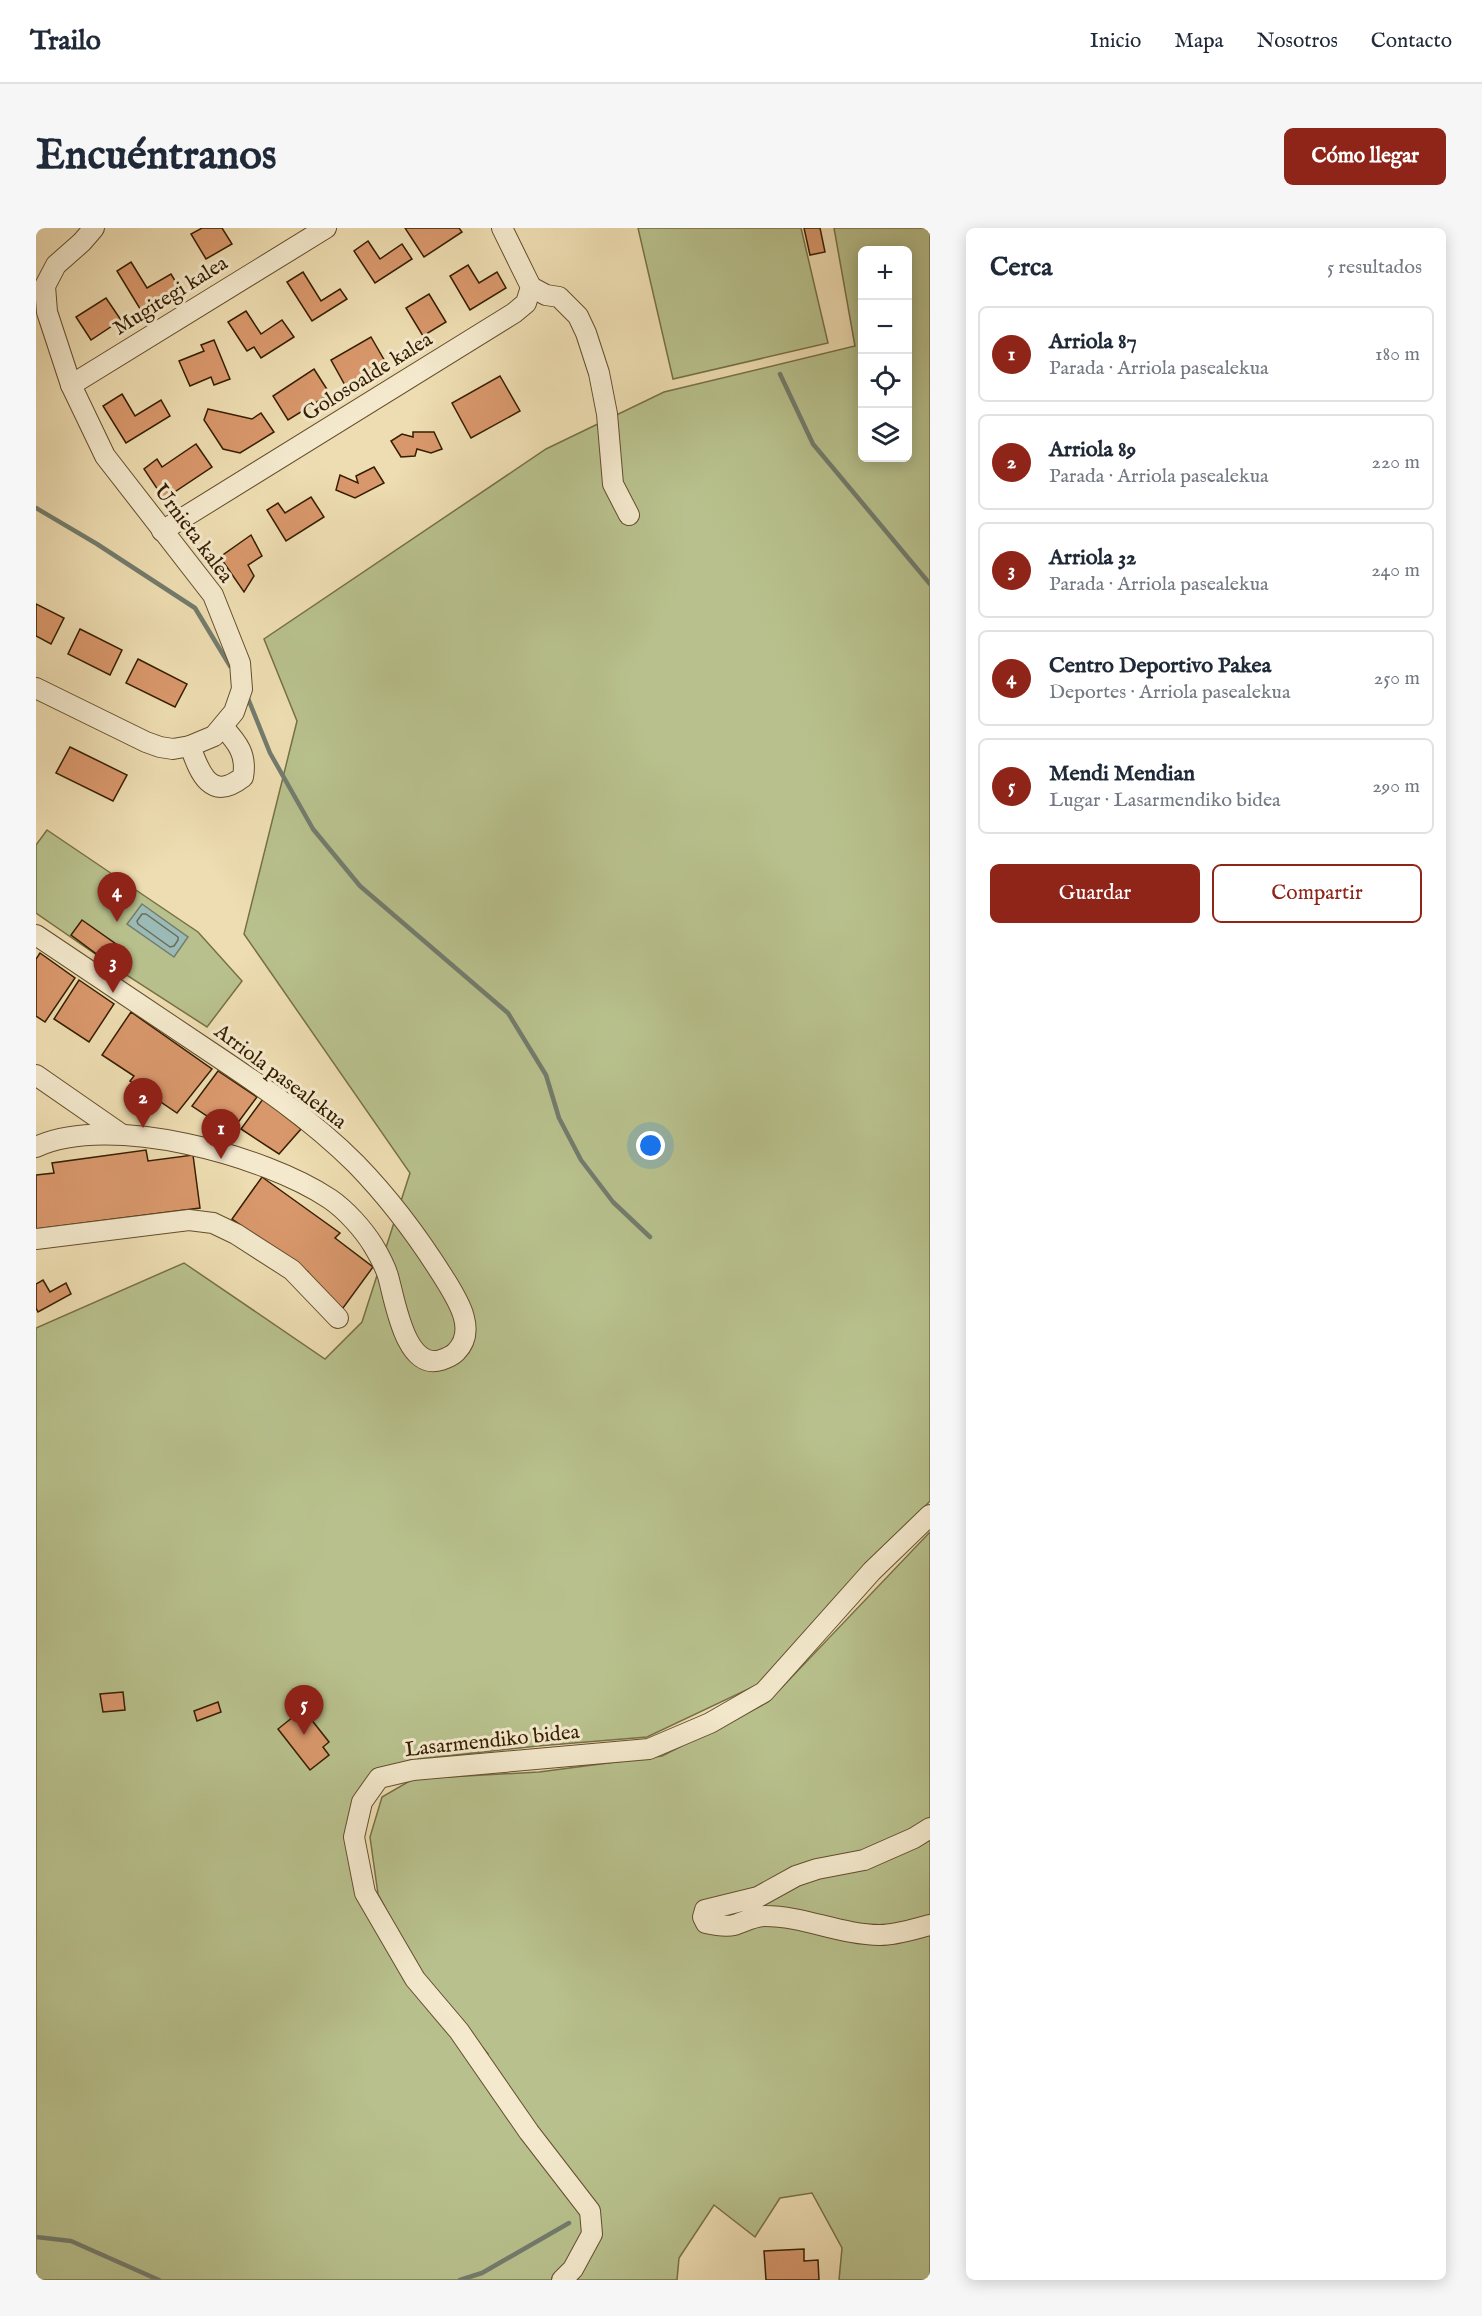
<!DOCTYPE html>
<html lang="es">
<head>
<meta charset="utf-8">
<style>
  :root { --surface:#fff; --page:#f6f6f7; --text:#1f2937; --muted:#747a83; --line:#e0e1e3; --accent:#8f2418 }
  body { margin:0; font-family:"IM FELL English",serif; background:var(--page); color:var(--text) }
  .controls { position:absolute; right:18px; top:18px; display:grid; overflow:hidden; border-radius:9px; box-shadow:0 3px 15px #0003 }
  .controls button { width:54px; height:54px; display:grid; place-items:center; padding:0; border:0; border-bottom:2px solid var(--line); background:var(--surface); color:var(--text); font:30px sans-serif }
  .you { position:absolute; left:615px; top:918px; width:21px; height:21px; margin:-15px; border:4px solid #fff; border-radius:50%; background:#1a73e8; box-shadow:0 0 0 9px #1a73e833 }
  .badge { display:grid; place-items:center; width:39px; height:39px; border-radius:50%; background:var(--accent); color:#fff; font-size:20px; font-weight:700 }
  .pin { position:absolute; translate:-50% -50px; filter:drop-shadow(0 2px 3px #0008) }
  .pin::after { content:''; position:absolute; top:32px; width:21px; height:18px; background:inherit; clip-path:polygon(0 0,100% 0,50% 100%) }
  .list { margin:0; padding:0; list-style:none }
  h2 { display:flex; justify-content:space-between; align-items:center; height:78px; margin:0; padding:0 24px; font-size:26px }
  h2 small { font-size:20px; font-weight:400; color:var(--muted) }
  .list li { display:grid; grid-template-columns:39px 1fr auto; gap:18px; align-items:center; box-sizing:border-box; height:96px; margin:0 12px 12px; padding:0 12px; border:2px solid var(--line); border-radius:9px }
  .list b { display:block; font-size:22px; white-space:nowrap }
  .list p { margin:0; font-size:20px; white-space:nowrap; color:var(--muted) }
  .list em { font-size:20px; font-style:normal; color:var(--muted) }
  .actions { display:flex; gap:12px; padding:18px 24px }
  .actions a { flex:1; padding:14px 0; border:2px solid var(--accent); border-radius:9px; text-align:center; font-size:21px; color:var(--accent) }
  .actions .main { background:var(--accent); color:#fff }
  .icon { flex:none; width:33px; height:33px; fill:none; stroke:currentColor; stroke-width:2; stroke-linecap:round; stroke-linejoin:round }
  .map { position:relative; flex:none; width:894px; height:2052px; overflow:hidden; border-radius:9px }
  header { display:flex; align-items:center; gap:36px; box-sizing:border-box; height:84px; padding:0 30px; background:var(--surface); border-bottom:2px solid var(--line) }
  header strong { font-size:28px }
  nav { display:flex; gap:33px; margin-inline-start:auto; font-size:21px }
  .intro { display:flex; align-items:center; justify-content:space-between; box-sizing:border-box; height:144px; padding:0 36px }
  h1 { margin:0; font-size:42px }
  .button { padding:15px 27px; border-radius:9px; background:var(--accent); color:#fff; font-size:21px; font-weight:700 }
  main { display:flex; gap:36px; padding:0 36px }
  aside { flex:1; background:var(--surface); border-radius:9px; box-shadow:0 3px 15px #0003 }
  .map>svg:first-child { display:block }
  .green { fill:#b8c18d; stroke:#777046; stroke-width:1.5; fill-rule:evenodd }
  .water { fill:#9cbab5; stroke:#737c6d; stroke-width:1.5 }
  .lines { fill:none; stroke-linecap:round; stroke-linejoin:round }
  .shore { stroke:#696c5a; stroke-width:1.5 }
  .stream { stroke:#737c6d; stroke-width:4.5 }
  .building { fill:#d9986c; stroke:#361e00; stroke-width:1.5 }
  .minor-casing { stroke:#644e2c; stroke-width:22 }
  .minor { stroke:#f4e9cd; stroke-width:20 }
  .labels { text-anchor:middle; stroke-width:6; stroke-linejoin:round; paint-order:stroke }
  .street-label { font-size:21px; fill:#361e00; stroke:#f4e9cd }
</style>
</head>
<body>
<header>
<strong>Trailo</strong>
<nav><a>Inicio</a><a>Mapa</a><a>Nosotros</a><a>Contacto</a></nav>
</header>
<div class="intro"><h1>Encuéntranos</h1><a class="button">Cómo llegar</a></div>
<main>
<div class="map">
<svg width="894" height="2052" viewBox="0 0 894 2052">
  <rect width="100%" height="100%" fill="#eeddb2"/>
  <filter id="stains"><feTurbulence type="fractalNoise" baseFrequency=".00333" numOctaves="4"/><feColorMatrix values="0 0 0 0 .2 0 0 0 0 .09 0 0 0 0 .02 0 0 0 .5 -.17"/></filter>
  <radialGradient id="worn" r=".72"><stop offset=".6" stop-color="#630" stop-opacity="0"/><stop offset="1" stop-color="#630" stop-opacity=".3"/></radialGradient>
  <g class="green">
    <path d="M 602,0 L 765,0 L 792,115 L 637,151 Z"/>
    <path d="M 798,0 L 894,0 L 894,1273 L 721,1457 L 611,1509 L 502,1518 L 375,1532 L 339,1544 L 319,1574 L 325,1671 L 440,1838 L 452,1826 L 384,1745 L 342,1666 L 334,1609 L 346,1569 L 377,1551 L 503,1544 L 626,1528 L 732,1474 L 894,1304 L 894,2052 L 803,2052 L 806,2020 L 776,1965 L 744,1970 L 719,2009 L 678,1977 L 643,2030 L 641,2052 L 0,2052 L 0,1100 L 148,1035 L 289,1131 L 326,1094 L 374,945 L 208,706 L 261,493 L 228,411 L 510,221 L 628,164 L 819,118 ZM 826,22 L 872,22 L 872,230 L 826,230 Z"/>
    <path d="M 11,602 L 162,704 L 206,753 L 171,799 L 78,739 L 0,685 L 0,617 Z"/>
  </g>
  <path class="water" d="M 106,676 L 152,709 L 138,729 L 91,696 Z"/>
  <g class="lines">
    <path class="shore" d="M 106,686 L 110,686 L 142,709 L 142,712 L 138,718 L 134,719 L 102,696 L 101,693 Z"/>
    <g class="stream">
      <path d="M 744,146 L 777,216 L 894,356"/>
      <path d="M 0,280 L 61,316 L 159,380 L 194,438"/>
      <path d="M 211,468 L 234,525 L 277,601 L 324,658 L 472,785 L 510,847 L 523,890 L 545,932 L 577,974 L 614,1009"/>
      <path d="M 0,2009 L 35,2013 L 123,2052"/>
      <path d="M 424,2052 L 446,2045 L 533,1995"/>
    </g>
  </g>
  <g class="building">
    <path d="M 166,0 L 186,0 L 196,16 L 170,31 L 155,6 Z"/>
    <path d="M 369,0 L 423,0 L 426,4 L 388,29 Z"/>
    <path d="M 768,0 L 784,0 L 789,24 L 774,27 Z"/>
    <path d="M 332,13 L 344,31 L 366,16 L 376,31 L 339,55 L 318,23 Z"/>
    <path d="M 95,34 L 111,60 L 135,46 L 144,61 L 106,84 L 81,43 Z"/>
    <path d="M 432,37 L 443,55 L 461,44 L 470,60 L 434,82 L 414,48 Z"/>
    <path d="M 267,44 L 285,73 L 304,61 L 311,71 L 276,93 L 251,54 Z"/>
    <path d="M 393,66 L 410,94 L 387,108 L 370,80 Z"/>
    <path d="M 70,70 L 85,92 L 55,112 L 40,89 Z"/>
    <path d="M 210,83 L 225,106 L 246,92 L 258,109 L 225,130 L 218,119 L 211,123 L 192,94 Z"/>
    <path d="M 335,109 L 350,135 L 310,159 L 295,132 Z"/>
    <path d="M 178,112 L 194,151 L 178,157 L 175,149 L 154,158 L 143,133 L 168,123 L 165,117 Z"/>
    <path d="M 278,141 L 294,166 L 252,192 L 237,168 Z"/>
    <path d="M 464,148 L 484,183 L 435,210 L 416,175 Z"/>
    <path d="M 86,166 L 99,188 L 125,172 L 134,188 L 90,215 L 67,178 Z"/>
    <path d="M 172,181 L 216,191 L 225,185 L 238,204 L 204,225 L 187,221 L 168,192 Z"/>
    <path d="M 377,204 L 398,204 L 406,221 L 395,225 L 381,221 L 379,228 L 365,229 L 355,213 L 366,206 L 377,209 Z"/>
    <path d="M 160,216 L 176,239 L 128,271 L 108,241 L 121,231 L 126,239 Z"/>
    <path d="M 338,239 L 348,255 L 319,270 L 300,262 L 304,247 L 322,255 L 320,248 Z"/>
    <path d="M 275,269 L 288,289 L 250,313 L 231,282 L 242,275 L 249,285 Z"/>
    <path d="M 215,307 L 226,328 L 212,337 L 218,348 L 208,364 L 184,329 Z"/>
    <path d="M 0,376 L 28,390 L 15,416 L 0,408 Z"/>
    <path d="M 44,401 L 86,422 L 74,447 L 32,426 Z"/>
    <path d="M 102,431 L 151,456 L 139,479 L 90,455 Z"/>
    <path d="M 34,519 L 91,547 L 77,573 L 20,545 Z"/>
    <path d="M 46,692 L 90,723 L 78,739 L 35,707 Z"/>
    <path d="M 4,725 L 39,750 L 9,794 L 0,788 L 0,731 Z"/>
    <path d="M 43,752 L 78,776 L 53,814 L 18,791 Z"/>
    <path d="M 95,784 L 176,841 L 141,885 L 94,853 L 98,848 L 66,827 Z"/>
    <path d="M 182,843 L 221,869 L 195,904 L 156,878 Z"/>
    <path d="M 227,871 L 265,901 L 243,926 L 205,901 Z"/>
    <path d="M 110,922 L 112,933 L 157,927 L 164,980 L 0,1001 L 0,947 L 18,945 L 16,935 Z"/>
    <path d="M 226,949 L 304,1005 L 299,1010 L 337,1039 L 307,1080 L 267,1051 L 272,1044 L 196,991 Z"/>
    <path d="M 7,1052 L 14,1064 L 30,1055 L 35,1066 L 2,1084 L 0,1080 L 0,1056 Z"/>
    <path d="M 87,1464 L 89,1482 L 67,1484 L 64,1466 Z"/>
    <path d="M 182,1474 L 185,1484 L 161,1493 L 158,1483 Z"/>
    <path d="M 267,1481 L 293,1514 L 287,1519 L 293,1527 L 274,1542 L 242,1501 Z"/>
    <path d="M 768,2021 L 768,2033 L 782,2032 L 783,2052 L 730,2052 L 728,2023 Z"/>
  </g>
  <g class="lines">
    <g class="minor-casing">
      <g id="minor">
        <path d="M 495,59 L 510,67 L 523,69 L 542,88 L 550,105 L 563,145 L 571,186 L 577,256 L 593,287"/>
        <path d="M 35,157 L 290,0"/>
        <path d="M 126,303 L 478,85 L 490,75 L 495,59 L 466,0"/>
        <path d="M 0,460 L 110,514 L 124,519 L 137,521 L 154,518 L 178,508 L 198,484 L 206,461 L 204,435 L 177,367 L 69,228 L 35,157 L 11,84 L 9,58 L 20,37 L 46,14 L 58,0"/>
        <path d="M 154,518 C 164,546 175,574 207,549 C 211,527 202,515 187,499"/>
        <path d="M 0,707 C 55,744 109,780 164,817 C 218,853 273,889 320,936 C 353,970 383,1010 408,1050 C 421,1071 442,1102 420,1124 C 416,1128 411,1130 405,1132 C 369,1143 359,1072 352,1048 C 349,1038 343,1027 337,1017 C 327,1001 310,982 294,971 C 228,927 74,885 0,919"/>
        <path d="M 0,847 L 85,906"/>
        <path d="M 0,1011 L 153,992 L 177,995 L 200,1006 L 256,1042 L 302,1090"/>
        <path d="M 894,1600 L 878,1610 L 828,1632 L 781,1641 L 760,1648 L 722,1669 L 669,1682 L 667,1689 L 670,1695 C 679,1697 689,1699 698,1697 C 708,1694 718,1688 729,1688 C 768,1688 805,1707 844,1707 C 861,1707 878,1701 894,1697"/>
        <path d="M 526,2052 L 537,2041 L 556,2006 L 554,1983 L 493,1904 L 423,1803 L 379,1751 L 329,1665 L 318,1609 L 326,1574 L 343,1550 L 377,1542 L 613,1521 L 674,1495 L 728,1464 L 836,1343 L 894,1287"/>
      </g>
    </g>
    <use href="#minor" class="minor"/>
  </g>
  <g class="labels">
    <g class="street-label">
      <text transform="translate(134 67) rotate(-32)" y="7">Mugitegi kalea</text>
      <text transform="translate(331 148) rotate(-32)" y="7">Golosoalde kalea</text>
      <text transform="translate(158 305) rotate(53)" y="7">Urnieta kalea</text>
      <text transform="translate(245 848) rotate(37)" y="7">Arriola pasealekua</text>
      <text transform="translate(456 1512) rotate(-6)" y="7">Lasarmendiko bidea</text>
    </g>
  </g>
  <rect width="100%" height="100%" filter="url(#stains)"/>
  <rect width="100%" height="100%" fill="url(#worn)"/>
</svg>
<div class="controls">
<button>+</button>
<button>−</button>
<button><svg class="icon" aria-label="locate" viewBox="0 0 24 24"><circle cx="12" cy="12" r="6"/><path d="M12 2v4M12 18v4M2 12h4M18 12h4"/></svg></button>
<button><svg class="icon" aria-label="layers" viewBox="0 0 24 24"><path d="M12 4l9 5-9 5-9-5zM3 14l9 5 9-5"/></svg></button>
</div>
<div class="you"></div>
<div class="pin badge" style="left:185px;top:931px">1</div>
<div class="pin badge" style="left:107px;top:900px">2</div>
<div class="pin badge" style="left:77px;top:765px">3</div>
<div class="pin badge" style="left:81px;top:694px">4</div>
<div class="pin badge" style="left:268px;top:1507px">5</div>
</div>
<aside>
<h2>Cerca<small>5 resultados</small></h2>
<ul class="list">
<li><span class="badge">1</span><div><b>Arriola 87</b><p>Parada · Arriola pasealekua</p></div><em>180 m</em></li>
<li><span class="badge">2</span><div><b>Arriola 89</b><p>Parada · Arriola pasealekua</p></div><em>220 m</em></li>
<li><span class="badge">3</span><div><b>Arriola 32</b><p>Parada · Arriola pasealekua</p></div><em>240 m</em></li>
<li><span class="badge">4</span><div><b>Centro Deportivo Pakea</b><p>Deportes · Arriola pasealekua</p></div><em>250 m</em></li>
<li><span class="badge">5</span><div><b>Mendi Mendian</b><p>Lugar · Lasarmendiko bidea</p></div><em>290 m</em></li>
</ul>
<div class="actions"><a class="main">Guardar</a><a>Compartir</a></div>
</aside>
</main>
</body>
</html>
